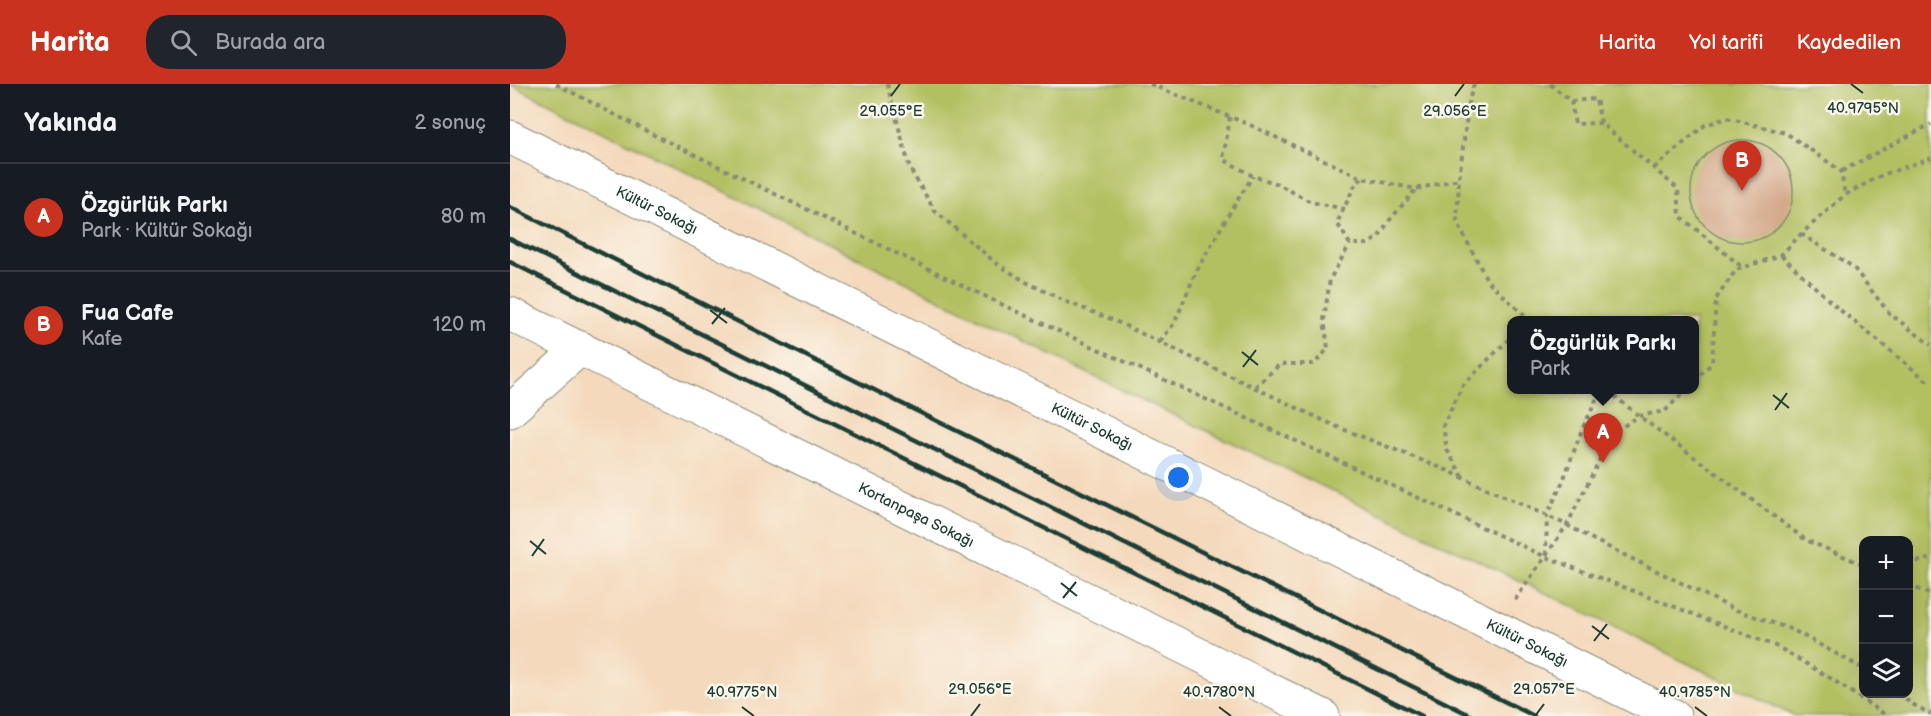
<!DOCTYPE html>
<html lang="tr">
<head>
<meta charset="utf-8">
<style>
  :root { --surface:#171b24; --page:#20242c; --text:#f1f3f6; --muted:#9ea1a6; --line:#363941; --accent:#c8321e }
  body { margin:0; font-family:"Balsamiq Sans",sans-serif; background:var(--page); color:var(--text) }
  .controls { position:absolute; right:18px; bottom:18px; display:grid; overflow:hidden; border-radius:12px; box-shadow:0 6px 24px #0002 }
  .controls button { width:54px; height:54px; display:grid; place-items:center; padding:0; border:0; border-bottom:2px solid var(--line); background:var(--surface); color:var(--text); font:30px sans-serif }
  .you { position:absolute; left:669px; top:394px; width:21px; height:21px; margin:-15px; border:4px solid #fff; border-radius:50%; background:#1a73e8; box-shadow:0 0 0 9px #1a73e833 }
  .badge { display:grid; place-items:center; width:39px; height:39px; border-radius:50%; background:var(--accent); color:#fff; font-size:20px; font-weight:700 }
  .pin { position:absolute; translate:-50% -50px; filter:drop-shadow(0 2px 3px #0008) }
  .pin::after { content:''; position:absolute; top:32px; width:21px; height:18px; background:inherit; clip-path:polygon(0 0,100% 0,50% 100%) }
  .popup { position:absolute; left:997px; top:232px; width:192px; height:78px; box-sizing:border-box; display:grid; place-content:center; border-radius:12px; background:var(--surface); filter:drop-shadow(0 2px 4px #0005); font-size:20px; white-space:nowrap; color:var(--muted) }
  .popup b { font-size:22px; color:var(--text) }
  .popup::after { content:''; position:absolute; left:50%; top:100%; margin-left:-12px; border:12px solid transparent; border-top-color:var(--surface) }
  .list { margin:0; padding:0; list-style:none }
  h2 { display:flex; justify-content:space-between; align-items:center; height:78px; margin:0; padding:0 24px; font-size:26px }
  h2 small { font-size:20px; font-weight:400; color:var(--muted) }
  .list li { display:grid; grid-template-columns:39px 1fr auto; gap:18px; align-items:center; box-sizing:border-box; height:108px; padding:0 24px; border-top:2px solid var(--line) }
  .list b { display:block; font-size:22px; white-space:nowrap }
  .list p { margin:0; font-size:20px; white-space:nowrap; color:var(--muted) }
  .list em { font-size:20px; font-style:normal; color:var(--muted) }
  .icon { flex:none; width:33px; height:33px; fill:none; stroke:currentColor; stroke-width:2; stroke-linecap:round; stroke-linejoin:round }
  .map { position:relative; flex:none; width:1421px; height:632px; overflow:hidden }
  header { display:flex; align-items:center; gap:36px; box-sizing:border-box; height:84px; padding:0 30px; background:var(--accent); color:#fff }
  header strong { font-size:28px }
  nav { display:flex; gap:33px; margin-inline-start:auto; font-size:21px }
  .search { width:420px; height:54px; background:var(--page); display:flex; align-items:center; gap:15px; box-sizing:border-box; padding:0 21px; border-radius:24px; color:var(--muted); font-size:22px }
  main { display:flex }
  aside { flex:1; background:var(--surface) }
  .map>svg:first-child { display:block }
  .green { fill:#b3c062; stroke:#697e4b; stroke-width:1.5; fill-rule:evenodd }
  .building { fill:#ce9e7d }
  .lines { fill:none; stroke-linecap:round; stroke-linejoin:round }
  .minor-casing { stroke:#8a8b78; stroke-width:35 }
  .path { stroke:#8a8b78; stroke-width:4; stroke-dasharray:4.5 4.5; stroke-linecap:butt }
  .minor { stroke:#fff; stroke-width:33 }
  .rail { stroke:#1f3d34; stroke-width:4.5 }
  .ticks { fill:none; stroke:#1f3d34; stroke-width:2 }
  .labels { text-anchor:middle; stroke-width:5; stroke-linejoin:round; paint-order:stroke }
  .street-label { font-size:15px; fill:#1f3d34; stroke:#fbf7ec }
  .ticks-label { font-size:15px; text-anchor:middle; fill:#1f3d34; stroke:#fbf7ec; stroke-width:5; stroke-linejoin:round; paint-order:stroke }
</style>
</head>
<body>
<header>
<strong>Harita</strong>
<div class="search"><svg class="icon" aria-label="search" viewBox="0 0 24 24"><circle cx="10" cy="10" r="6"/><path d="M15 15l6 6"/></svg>Burada ara</div>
<nav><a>Harita</a><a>Yol tarifi</a><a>Kaydedilen</a></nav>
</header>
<main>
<aside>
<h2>Yakında<small>2 sonuç</small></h2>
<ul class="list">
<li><span class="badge">A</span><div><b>Özgürlük Parkı</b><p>Park · Kültür Sokağı</p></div><em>80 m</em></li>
<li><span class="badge">B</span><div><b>Fua Cafe</b><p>Kafe</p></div><em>120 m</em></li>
</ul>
</aside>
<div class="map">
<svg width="1421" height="632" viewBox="0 0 1421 632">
  <rect width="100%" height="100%" fill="#fbf7ec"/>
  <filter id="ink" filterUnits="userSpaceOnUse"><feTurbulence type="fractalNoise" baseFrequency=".0167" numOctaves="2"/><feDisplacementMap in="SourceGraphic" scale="12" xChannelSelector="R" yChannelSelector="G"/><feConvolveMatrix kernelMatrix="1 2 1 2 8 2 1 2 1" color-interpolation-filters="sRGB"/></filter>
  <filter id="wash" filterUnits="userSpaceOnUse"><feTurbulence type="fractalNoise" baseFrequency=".008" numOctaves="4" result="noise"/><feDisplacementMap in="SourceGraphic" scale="24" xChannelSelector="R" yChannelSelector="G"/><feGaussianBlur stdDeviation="1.35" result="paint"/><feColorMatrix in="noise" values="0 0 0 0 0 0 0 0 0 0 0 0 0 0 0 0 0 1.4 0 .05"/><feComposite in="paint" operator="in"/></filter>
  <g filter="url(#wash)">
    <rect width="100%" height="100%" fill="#f4d9bc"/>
    <path class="green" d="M 0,0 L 1421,0 L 1421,632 L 1284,632 L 1017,500 L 603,302 ZM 1002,236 L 1184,236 L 1184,306 L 1002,306 ZM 1398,456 L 1398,610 L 1354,610 L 1354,456 Z"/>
    <g id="blocks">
      <circle class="building" cx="1232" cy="107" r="51"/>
    </g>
  </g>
  <g filter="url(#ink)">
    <use href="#blocks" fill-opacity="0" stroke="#8a8b78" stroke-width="1.5"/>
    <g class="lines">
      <g class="minor-casing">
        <g id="minor">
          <path id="s1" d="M 0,53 L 1164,632"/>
          <path id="s2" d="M 0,230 L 813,632"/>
          <path d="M 0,327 L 71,264"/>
        </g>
      </g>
      <g class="path">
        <path d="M 46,0 L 146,52 L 495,222 L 1036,473 L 1268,563 L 1320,594 L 1377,632"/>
        <path d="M 377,0 L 400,85 L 425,127 L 487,180 L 516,198 L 554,217 L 601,235 L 825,342 L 934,385 L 1057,441 L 1084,456 L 1226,526 L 1283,546 L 1354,585"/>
        <path d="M 640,0 L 740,41 L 852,94 L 906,105 L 949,95"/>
        <path d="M 964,0 L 959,16 L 949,95 L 947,138 L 977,196 L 1019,236"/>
        <path d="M 1040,0 L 1061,17 L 1086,15 L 1091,39 L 1168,105 L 1170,132 L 1232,183"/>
        <path d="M 1061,17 L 1065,40 L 1091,39"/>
        <path d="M 720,33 L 713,75 L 743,92 L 768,100 L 801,118 L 835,125"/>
        <path d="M 1144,84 L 1195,41 L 1217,34 L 1276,49 L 1331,87 L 1335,111"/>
        <path d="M 1332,87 L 1421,40"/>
        <path d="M 852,94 L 844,103 L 827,139 L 840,160 L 857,160 L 868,154 L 879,137 L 906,105"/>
        <path d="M 1291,150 L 1343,183 L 1379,229 L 1421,261"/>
        <path d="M 1271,171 L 1324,221 L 1421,300"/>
        <path d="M 650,258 L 665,238 L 686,188 L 720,128 L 743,92"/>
        <path d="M 1184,297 L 1202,279 L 1206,215 L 1226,186 L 1271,171 L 1291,150 L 1335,111 L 1372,91 L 1421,74"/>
        <path d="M 745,303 L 770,280 L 804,280 L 818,265 L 814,235 L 820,195 L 840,160"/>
        <path d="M 1097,306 L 1129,332 L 1296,456 L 1354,481"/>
        <path d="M 953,393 L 937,366 L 933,342 L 953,301 L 1002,252"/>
        <path d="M 1036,471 L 1037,431 L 1053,397 L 1071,348 L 1091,306"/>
        <path d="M 1398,480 L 1421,474"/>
        <path d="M 1398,501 L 1421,511"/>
        <path d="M 1005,516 L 1057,441 L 1103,349 L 1129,332 L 1155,327 L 1176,306"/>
        <path d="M 1388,610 L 1404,621 L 1421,630"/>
      </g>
      <use href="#minor" class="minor"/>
      <g class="rail">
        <path d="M 0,123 L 348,298 L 1024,632"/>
        <path d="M 0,155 L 962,632"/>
        <path d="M 0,178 L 912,632"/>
      </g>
    </g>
  </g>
  <path class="ticks" d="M 1341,0 L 1353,9M 381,12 L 390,0M 945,12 L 954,0M 200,226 L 217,239M 202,240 L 215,224M 732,268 L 748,281M 733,283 L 746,266M 1263,311 L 1279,324M 1265,326 L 1277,309M 20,457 L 36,470M 22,472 L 34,455M 551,499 L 567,512M 553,514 L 566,498M 1082,542 L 1099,555M 1084,557 L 1097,540M 232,623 L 244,632M 709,623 L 721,632M 1185,623 L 1197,632M 461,632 L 470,620M 1025,632 L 1034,620"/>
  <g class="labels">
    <g class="street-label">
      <text dy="5" stroke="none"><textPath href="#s1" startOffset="164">Kültür Sokağı</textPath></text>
      <text dy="5" stroke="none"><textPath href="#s1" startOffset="650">Kültür Sokağı</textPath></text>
      <text dy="5" stroke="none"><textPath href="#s2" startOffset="453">Kortanpaşa Sokağı</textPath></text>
      <text dy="5" stroke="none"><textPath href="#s1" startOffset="1136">Kültür Sokağı</textPath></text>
    </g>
  </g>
  <g class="ticks-label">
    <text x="1353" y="29">40.9795°N</text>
    <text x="945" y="32">29.056°E</text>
    <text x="381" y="32">29.055°E</text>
    <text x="470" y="610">29.056°E</text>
    <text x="1034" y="610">29.057°E</text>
    <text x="232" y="613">40.9775°N</text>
    <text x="709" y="613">40.9780°N</text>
    <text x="1185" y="613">40.9785°N</text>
  </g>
</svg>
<div class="controls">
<button>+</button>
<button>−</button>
<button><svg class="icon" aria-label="layers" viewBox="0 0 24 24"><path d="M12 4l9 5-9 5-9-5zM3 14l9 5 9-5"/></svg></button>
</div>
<div class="you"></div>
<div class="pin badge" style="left:1093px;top:379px">A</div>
<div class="popup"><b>Özgürlük Parkı</b>Park</div>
<div class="pin badge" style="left:1232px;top:107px">B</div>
</div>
</main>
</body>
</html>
